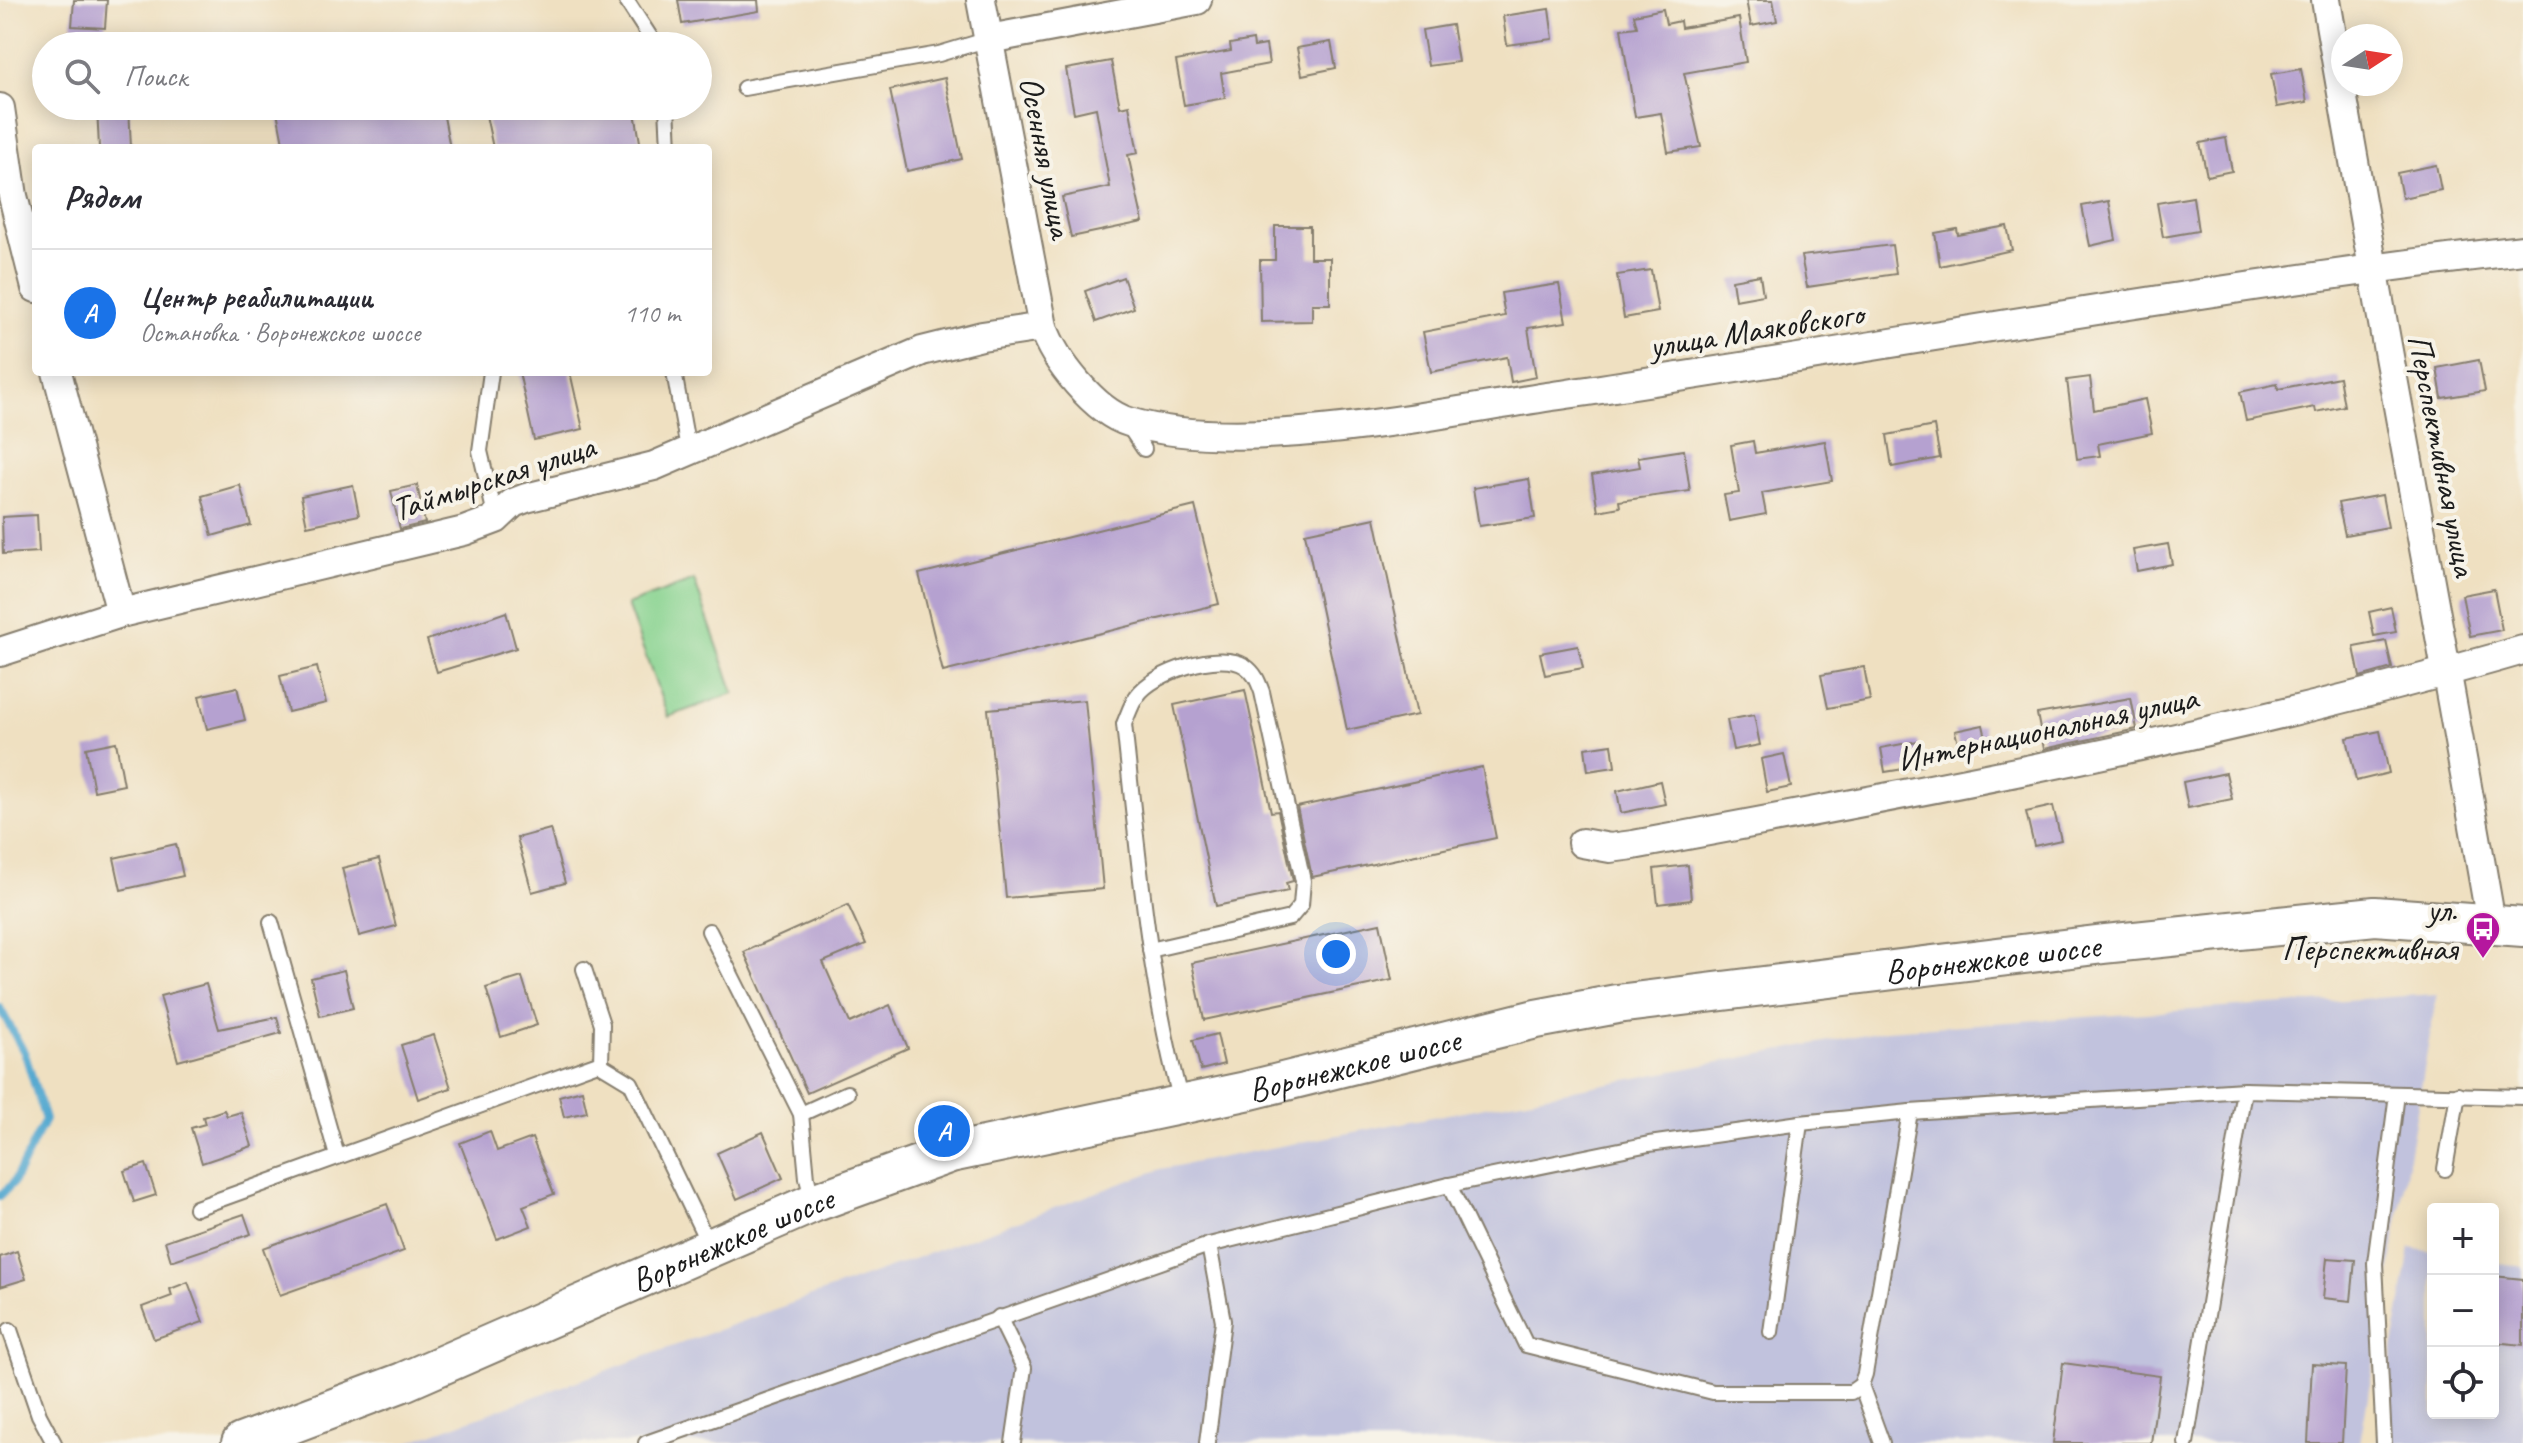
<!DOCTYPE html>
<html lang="ru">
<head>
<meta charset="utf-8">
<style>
  :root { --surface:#fff; --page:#f2f2f3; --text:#2b2b33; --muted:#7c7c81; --line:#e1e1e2; --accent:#1a73e8 }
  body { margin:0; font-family:Caveat,sans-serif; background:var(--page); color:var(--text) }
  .controls { position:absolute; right:24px; bottom:24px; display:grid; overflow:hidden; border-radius:8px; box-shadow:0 4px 20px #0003 }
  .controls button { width:72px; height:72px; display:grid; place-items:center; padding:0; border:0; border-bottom:2px solid var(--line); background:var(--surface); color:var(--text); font:40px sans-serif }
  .compass { position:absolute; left:2331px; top:24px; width:72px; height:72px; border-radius:50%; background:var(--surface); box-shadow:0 4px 20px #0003; rotate:78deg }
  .you { position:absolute; left:1336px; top:954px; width:28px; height:28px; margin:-20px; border:6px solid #fff; border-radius:50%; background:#1a73e8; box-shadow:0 0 0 12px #1a73e833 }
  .badge { display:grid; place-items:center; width:52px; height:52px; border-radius:50%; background:var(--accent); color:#fff; font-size:26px; font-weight:700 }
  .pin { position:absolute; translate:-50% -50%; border:4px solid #fff; box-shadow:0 2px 8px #0006 }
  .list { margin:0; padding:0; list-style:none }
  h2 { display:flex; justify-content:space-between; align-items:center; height:104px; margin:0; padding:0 32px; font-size:34px }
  h2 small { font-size:26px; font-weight:400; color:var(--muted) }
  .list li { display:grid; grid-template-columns:52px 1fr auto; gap:24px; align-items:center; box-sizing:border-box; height:128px; padding:0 32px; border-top:2px solid var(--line) }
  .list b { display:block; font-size:30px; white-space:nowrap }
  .list p { margin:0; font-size:26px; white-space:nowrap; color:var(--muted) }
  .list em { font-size:26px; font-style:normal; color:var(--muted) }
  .icon { flex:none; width:44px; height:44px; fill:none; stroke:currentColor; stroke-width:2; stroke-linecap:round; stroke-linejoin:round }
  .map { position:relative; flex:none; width:2523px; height:1443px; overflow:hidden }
  .search { position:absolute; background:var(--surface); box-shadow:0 4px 20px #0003; left:32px; top:32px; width:680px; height:88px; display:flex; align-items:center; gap:20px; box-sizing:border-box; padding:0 28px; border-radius:44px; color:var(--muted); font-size:30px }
  .panel { position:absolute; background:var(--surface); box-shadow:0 4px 20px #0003; left:32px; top:144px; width:680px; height:232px; border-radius:8px }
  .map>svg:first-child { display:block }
  .industrial { fill:#c1c2dd }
  .green { fill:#88d390; stroke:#527856; stroke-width:2 }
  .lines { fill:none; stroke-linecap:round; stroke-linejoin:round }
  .stream { stroke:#54a9d0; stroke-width:8 }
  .building { fill:#b5a1d0 }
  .service-casing { stroke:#867e6e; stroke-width:18 }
  .minor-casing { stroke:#867e6e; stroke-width:32 }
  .secondary-casing { stroke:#867e6e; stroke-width:42 }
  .service { stroke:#fff; stroke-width:14 }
  .minor { stroke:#fff; stroke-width:28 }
  .secondary { stroke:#fff; stroke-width:38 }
  .labels { text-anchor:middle; stroke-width:8; stroke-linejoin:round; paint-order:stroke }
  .street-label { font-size:34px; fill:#1c1c1c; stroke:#f7f3e8 }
  .poi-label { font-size:34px; fill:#1c1c1c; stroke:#f7f3e8; text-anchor:end }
</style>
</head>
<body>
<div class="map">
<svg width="2523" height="1443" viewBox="0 0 2523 1443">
  <rect width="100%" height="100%" fill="#f7f3e8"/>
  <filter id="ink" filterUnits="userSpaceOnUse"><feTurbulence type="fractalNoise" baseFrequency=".0125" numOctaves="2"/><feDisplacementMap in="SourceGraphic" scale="16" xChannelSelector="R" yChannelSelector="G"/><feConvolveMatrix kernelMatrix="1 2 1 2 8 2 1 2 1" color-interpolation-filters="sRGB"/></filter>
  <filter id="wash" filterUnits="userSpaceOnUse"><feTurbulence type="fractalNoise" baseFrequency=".006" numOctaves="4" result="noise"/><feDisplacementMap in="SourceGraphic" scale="32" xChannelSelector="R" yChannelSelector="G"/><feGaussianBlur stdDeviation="1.8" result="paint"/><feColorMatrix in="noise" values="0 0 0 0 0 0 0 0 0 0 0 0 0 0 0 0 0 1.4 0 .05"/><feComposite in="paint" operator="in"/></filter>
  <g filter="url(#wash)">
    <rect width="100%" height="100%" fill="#efe0c1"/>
    <g class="industrial">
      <path d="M 2437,994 L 2360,1443 L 407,1443 L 1161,1169 L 1887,1030 Z"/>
      <path d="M 2410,1248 L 2433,1252 L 2433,1413 L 2493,1413 L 2493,1262 L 2523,1267 L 2523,1443 L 2377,1443 Z"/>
    </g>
    <path class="green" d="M 694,580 L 734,693 L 668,717 L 627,605 Z"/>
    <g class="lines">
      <path class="stream" d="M 0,1008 L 25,1054 L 45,1120 L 13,1183 L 0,1196"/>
    </g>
    <g id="blocks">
      <g class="building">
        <path d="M 74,0 L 107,0 L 105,28 L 72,26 Z"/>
        <path d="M 678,0 L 758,0 L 759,11 L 682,24 Z"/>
        <path d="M 1746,0 L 1773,0 L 1777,21 L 1751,26 Z"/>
        <path d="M 1549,9 L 1553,39 L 1507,45 L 1503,16 Z"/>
        <path d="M 1663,9 L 1666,24 L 1680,21 L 1681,28 L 1739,18 L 1746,62 L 1684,73 L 1701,147 L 1668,152 L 1661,113 L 1635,117 L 1621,29 L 1637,27 L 1634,15 Z"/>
        <path d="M 1452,25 L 1458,62 L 1428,66 L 1422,30 Z"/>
        <path d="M 1253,40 L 1254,47 L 1266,45 L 1269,64 L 1221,73 L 1225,98 L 1184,105 L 1176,61 L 1231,51 L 1230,44 Z"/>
        <path d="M 1331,42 L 1336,68 L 1302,75 L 1297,48 Z"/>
        <path d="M 1111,61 L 1120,107 L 1129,105 L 1138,153 L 1128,155 L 1143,222 L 1071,237 L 1062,197 L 1110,187 L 1096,108 L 1074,113 L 1066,69 Z"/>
        <path d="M 2301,69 L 2307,102 L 2277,107 L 2271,74 Z"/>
        <path d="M 945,78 L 962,159 L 907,171 L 890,90 Z"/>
        <path d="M 97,106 L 129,106 L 131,148 L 99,148 Z"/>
        <path d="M 276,106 L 442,106 L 450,148 L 284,148 Z"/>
        <path d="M 484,106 L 634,106 L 641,148 L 493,148 Z"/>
        <path d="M 2226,138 L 2232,171 L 2207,176 L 2200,143 Z"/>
        <path d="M 2436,165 L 2441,190 L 2402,198 L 2397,173 Z"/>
        <path d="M 2193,197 L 2198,231 L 2163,237 L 2157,203 Z"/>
        <path d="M 2109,201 L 2116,240 L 2090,246 L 2082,206 Z"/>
        <path d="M 1275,226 L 1310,226 L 1310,258 L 1330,258 L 1330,304 L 1312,304 L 1312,321 L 1261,322 L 1260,260 L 1275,260 Z"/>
        <path d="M 2007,226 L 2012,250 L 1940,266 L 1935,233 L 1957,229 L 1958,235 Z"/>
        <path d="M 1892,245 L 1896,274 L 1807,287 L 1801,256 Z"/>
        <path d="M 1651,270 L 1658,312 L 1624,318 L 1617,275 Z"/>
        <path d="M 1760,275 L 1763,295 L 1735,300 L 1732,280 Z"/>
        <path d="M 1123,277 L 1134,308 L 1096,322 L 1085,291 Z"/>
        <path d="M 1559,284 L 1566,322 L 1528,328 L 1536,377 L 1511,382 L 1507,357 L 1431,372 L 1423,332 L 1505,316 L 1501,293 Z"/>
        <path d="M 2479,360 L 2485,391 L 2442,398 L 2437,368 Z"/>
        <path d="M 519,372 L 570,372 L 583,429 L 534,440 Z"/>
        <path d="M 2090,377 L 2094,410 L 2145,399 L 2152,433 L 2098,444 L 2100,456 L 2077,459 L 2067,380 Z"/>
        <path d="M 2339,377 L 2344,406 L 2316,412 L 2315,407 L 2246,421 L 2240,392 L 2277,384 L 2278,389 Z"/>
        <path d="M 1934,426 L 1940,458 L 1892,467 L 1887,435 Z"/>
        <path d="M 1753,441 L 1755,453 L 1825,441 L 1832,481 L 1762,493 L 1766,514 L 1729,521 L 1724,495 L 1739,493 L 1731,445 Z"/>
        <path d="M 1684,450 L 1690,491 L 1619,501 L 1620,507 L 1598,511 L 1592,475 L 1640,467 L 1638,457 Z"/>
        <path d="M 1529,479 L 1535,518 L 1479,526 L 1473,488 Z"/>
        <path d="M 240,485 L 251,525 L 212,536 L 202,496 Z"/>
        <path d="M 353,485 L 359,515 L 307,526 L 301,496 Z"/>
        <path d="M 417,485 L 425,523 L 400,529 L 391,491 Z"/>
        <path d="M 2382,495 L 2388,527 L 2345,535 L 2338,503 Z"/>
        <path d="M 1195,506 L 1219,604 L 943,672 L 919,574 Z"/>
        <path d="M 37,515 L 39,552 L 3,554 L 2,517 Z"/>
        <path d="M 1375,518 L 1417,715 L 1347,730 L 1305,533 Z"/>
        <path d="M 2168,544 L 2172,564 L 2137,571 L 2133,550 Z"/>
        <path d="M 2494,589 L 2502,630 L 2470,636 L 2462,595 Z"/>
        <path d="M 2391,607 L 2396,632 L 2374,636 L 2369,612 Z"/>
        <path d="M 506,612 L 516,648 L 437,672 L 427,640 Z"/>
        <path d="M 2386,641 L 2392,668 L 2360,677 L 2354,647 Z"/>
        <path d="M 1578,646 L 1583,668 L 1545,675 L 1540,653 Z"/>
        <path d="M 317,667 L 326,703 L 288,712 L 280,676 Z"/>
        <path d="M 1864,667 L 1870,700 L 1828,708 L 1821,675 Z"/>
        <path d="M 237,687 L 245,720 L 207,729 L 199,696 Z"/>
        <path d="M 1245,690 L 1271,812 L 1278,811 L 1293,881 L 1286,883 L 1288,891 L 1216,906 L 1174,705 Z"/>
        <path d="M 2131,698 L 2137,729 L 2044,749 L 2037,714 Z"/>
        <path d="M 1085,700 L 1103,889 L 1006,898 L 988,709 Z"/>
        <path d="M 1754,715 L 1760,745 L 1733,750 L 1727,720 Z"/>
        <path d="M 1983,725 L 1988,746 L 1960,752 L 1955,731 Z"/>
        <path d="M 2380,731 L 2389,773 L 2356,781 L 2347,738 Z"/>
        <path d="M 1918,741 L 1922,766 L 1885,772 L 1881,748 Z"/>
        <path d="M 116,742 L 124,785 L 94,791 L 86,748 Z"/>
        <path d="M 1612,744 L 1615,767 L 1588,771 L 1585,748 Z"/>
        <path d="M 1784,754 L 1791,787 L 1767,792 L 1761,759 Z"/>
        <path d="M 1482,767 L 1496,838 L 1312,877 L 1297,807 Z"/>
        <path d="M 2226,773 L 2232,799 L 2188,808 L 2183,782 Z"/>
        <path d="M 1660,781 L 1665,804 L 1621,813 L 1617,791 Z"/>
        <path d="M 2053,806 L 2061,840 L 2034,846 L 2026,812 Z"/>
        <path d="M 550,829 L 565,883 L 532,892 L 517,838 Z"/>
        <path d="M 176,844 L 183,876 L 121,890 L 114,858 Z"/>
        <path d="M 379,859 L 396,926 L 359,936 L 342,868 Z"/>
        <path d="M 1688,865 L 1691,900 L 1658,904 L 1654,869 Z"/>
        <path d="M 848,905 L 866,944 L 823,962 L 850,1023 L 890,1005 L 908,1048 L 807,1093 L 744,952 Z"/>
        <path d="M 1380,923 L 1392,980 L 1204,1020 L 1192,963 Z"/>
        <path d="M 344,970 L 353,1008 L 320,1016 L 311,978 Z"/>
        <path d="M 522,977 L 537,1025 L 501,1037 L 486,988 Z"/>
        <path d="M 206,984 L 219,1029 L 277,1017 L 281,1033 L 178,1061 L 160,996 Z"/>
        <path d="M 1217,1034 L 1224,1064 L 1201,1070 L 1193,1040 Z"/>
        <path d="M 434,1035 L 451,1088 L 418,1099 L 401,1045 Z"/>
        <path d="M 582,1090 L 587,1112 L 564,1117 L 559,1096 Z"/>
        <path d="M 224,1110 L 227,1116 L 241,1112 L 252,1146 L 202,1163 L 191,1128 L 205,1124 L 203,1117 Z"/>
        <path d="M 490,1131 L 497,1151 L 532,1138 L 554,1194 L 523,1206 L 531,1226 L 497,1239 L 460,1143 Z"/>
        <path d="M 763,1132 L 783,1178 L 737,1199 L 717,1153 Z"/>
        <path d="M 146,1164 L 156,1195 L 134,1202 L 124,1171 Z"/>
        <path d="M 387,1204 L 404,1251 L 280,1295 L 263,1248 Z"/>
        <path d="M 244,1214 L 251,1234 L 171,1261 L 165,1241 Z"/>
        <path d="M 17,1251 L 26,1279 L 0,1287 L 0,1257 Z"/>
        <path d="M 2327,1258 L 2355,1260 L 2351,1301 L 2323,1298 Z"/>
        <path d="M 2493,1276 L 2523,1279 L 2523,1345 L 2493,1342 Z"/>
        <path d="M 188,1282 L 203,1322 L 154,1339 L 142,1307 L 172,1296 L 170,1289 Z"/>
        <path d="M 2063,1363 L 2160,1376 L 2151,1443 L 2053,1443 Z"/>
        <path d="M 2312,1364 L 2346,1366 L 2342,1443 L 2308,1443 Z"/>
      </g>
    </g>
  </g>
  <g filter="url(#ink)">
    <use href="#blocks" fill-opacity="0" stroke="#867e6e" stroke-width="2"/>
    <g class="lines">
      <g class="service-casing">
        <g id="service">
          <path d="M 626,0 L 656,46"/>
          <path d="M 744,88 L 939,54 L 989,39"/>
          <path d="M 667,106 L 669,148"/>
          <path d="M 491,372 L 480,451 L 496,519"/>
          <path d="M 674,372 L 688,449"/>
          <path d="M 1128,425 L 1144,449"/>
          <path d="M 271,922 L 337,1156"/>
          <path d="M 709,931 L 801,1114 L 807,1178 L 813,1203"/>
          <path d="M 1150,950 L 1290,918 L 1301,905 L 1303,881 L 1262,692 C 1258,681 1255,673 1245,666 C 1220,650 1153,672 1137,696 C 1131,704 1128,715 1124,724 C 1138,852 1148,981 1182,1105"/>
          <path d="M 584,969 L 602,1024 L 601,1064"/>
          <path d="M 801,1114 L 847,1093"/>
          <path d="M 2445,1169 L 2458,1094"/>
          <path d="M 1449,1185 L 1526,1345 L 1713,1392 L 1851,1392 L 1861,1385 L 1865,1374 L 1910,1112"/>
          <path d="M 196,1208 L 598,1063 L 631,1083 L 710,1247"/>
          <path d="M 999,1317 L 1024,1368 L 1013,1443"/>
          <path d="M 10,1330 L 39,1415 L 54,1443"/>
          <path d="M 1771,1332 L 1800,1123"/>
          <path d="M 1861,1385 L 1882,1443"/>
          <path d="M 646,1443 L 1209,1245 L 1449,1185 L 1649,1144 L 1800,1123 L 1910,1112 L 2244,1090 L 2523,1097"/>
          <path d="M 1207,1443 L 1223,1321 L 1209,1245"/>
          <path d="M 2186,1443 L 2244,1090"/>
          <path d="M 2384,1443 L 2375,1263 L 2397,1094"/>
        </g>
      </g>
      <g class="minor-casing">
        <g id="minor">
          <path d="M 981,0 L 1043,327 C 1054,360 1095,412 1129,422 C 1247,457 1444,411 1567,394 C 1885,347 2203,287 2523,250"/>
          <path d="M 2326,0 C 2378,308 2438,615 2491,923"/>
          <path d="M 989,39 L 1197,0"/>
          <path d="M 0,108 L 13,196 L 36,288"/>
          <path d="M 57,372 L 121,613"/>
          <path d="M 0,652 L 121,613 L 464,531 L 496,519 L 513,503 L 526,498 L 654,466 L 922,351 L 982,336 L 1043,327"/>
          <path d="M 1582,843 L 1610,848 L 1633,845 C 1932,790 2231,735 2523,650"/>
        </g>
      </g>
      <g class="secondary-casing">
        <g id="secondary">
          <path id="s1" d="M 241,1443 L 403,1382 L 813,1203 L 951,1153 L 1246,1091 L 1536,1019 L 1617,1004 L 2104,944 L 2375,916 L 2523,927"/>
        </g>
      </g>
      <use href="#service" class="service"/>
      <use href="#minor" class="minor"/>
      <use href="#secondary" class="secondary"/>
    </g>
  </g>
  <defs>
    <g id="bus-pin" transform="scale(1.8)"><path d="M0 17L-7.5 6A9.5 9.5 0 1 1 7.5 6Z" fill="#b5179e" stroke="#f7f3e8"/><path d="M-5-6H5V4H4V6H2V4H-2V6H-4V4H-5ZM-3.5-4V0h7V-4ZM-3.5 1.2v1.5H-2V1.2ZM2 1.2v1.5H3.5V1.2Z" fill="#fff"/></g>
  </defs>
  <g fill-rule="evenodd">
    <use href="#bus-pin" x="2483" y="929"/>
  </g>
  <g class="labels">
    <g class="street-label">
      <text transform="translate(1047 157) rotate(79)" y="12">Осенняя улица</text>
      <text transform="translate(1756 329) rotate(-9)" y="12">улица Маяковского</text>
      <text transform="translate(2443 455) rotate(79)" y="12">Перспективная улица</text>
      <text transform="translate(493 477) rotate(-18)" y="12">Таймырская улица</text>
      <text transform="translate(2047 728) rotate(-12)" y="12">Интернациональная улица</text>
      <text dy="12" stroke="none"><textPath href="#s1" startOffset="1828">Воронежское шоссе</textPath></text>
      <text dy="12" stroke="none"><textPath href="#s1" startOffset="1180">Воронежское шоссе</textPath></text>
      <text dy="12" stroke="none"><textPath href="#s1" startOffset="532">Воронежское шоссе</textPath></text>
    </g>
    <g class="poi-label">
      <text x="2457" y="921">ул.<tspan x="2457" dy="39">Перспективная</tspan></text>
    </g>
  </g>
</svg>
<div class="controls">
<button>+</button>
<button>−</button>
<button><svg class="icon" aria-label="locate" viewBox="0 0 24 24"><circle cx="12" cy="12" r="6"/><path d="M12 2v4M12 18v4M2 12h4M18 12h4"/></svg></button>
</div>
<svg class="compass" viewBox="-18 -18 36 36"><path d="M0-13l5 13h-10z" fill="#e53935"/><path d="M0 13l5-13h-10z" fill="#7c7c81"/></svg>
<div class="you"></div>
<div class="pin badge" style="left:944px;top:1131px">A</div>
<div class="search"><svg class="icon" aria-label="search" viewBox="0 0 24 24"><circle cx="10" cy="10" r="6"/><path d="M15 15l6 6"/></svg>Поиск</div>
<section class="panel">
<h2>Рядом<small></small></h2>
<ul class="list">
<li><span class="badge">A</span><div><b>Центр реабилитации</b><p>Остановка · Воронежское шоссе</p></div><em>110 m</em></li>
</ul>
</section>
</div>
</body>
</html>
